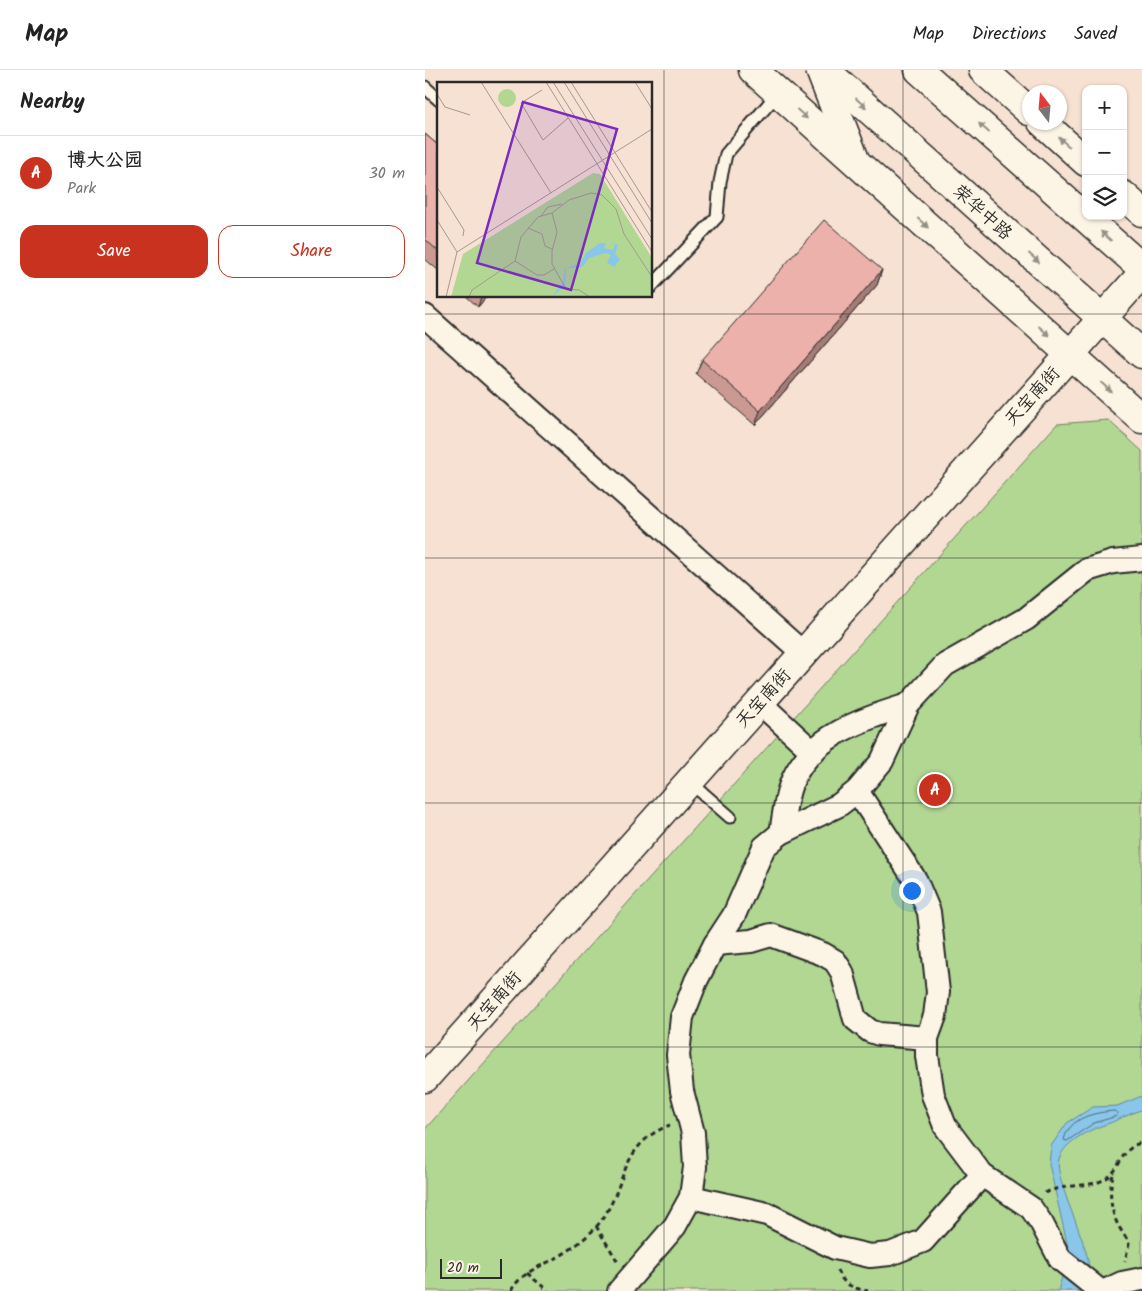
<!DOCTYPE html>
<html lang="en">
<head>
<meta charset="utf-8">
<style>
  :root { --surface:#fff; --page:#f6f6f6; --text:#222; --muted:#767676; --line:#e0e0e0; --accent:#c8321e }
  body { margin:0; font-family:Kalam,"LXGW WenKai TC",sans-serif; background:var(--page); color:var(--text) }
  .controls { position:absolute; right:15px; top:15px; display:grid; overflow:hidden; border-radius:10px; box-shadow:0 1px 4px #0004 }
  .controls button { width:45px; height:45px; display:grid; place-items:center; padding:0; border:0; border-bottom:1px solid var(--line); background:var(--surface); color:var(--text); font:25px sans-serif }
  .compass { position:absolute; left:597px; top:15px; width:45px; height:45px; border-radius:50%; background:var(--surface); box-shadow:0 1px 4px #0004; rotate:344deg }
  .scale { position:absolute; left:15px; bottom:12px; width:62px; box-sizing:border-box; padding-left:5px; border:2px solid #2b2b2b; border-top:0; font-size:14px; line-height:18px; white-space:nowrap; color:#2b2b2b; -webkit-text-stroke:4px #fcf5e5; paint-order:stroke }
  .you { position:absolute; left:486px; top:820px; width:18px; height:18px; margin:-12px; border:4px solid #fff; border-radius:50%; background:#1a73e8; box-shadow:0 0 0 8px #1a73e833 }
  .badge { display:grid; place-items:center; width:32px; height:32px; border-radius:50%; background:var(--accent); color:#fff; font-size:16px; font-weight:700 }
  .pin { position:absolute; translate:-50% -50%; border:2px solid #fff; box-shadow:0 1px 5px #0006 }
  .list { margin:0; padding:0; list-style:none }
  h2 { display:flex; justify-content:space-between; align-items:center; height:65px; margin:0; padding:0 20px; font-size:21px }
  h2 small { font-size:16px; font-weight:400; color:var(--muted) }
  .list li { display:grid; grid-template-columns:32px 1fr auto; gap:15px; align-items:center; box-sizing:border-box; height:75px; padding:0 20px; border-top:1px solid var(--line) }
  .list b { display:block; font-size:19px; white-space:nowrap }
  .list p { margin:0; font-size:16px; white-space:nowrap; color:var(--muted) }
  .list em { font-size:16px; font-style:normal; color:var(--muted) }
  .actions { display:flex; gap:10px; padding:15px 20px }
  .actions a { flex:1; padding:11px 0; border:1px solid var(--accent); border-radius:15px; text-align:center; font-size:18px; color:var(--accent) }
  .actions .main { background:var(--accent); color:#fff }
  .icon { flex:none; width:28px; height:28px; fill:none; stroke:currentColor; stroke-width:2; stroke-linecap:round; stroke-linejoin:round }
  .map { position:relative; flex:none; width:717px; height:1221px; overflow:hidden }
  header { display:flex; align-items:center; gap:30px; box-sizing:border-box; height:70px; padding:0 25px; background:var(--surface); border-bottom:1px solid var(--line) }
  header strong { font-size:24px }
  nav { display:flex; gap:28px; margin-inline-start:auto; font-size:18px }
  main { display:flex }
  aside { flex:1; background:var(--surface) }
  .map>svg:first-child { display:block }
  .green { fill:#b1d793; stroke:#6e815f }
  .water { fill:#89c6ea; stroke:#63889e }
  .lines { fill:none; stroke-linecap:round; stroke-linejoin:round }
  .shore { stroke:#516977; stroke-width:1 }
  .lane-casing { stroke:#2b2b2b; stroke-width:15 }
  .street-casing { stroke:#2b2b2b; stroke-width:26 }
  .secondary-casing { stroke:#2b2b2b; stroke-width:31 }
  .primary-casing { stroke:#2b2b2b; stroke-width:31 }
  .path { stroke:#2b2b2b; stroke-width:3; stroke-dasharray:5 4; stroke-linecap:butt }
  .lane { stroke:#fcf5e5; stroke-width:11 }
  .street { stroke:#fcf5e5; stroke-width:22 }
  .secondary { stroke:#fcf5e5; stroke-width:28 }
  .primary { stroke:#fcf5e5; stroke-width:28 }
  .wall { fill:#cb9892; stroke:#2b2b2b }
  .shaded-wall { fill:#a57c77; stroke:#2b2b2b }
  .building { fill:#ecb1aa; stroke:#2b2b2b }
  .oneway { fill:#949088 }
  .grid { fill:none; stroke:#2b2b2b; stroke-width:1; stroke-opacity:0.55 }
  .labels { text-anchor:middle; stroke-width:4.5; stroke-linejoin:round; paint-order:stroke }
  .street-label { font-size:18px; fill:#2b2b2b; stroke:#fcf5e5 }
  .inset-road { fill:none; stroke:#a59890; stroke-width:1 }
  .view { fill:#7b2cbf; fill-opacity:0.15; stroke:#7b2cbf; stroke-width:2.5 }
  .inset-edge { fill:none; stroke:#2b2b2b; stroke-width:2.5 }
</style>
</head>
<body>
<header>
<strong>Map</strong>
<nav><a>Map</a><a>Directions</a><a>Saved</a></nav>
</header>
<main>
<aside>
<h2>Nearby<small></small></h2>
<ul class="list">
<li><span class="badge">A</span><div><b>博大公园</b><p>Park</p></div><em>30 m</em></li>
</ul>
<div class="actions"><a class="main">Save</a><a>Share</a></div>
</aside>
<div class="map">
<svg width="717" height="1221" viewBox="0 0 717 1221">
  <rect width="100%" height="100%" fill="#f7e1d3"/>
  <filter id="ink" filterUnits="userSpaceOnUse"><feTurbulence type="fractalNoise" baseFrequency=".02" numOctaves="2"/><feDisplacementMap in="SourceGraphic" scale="10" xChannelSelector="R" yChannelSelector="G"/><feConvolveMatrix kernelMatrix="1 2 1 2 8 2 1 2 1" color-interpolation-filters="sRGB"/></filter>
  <g filter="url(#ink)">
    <path class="green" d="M 683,350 L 717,381 L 717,1221 L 0,1221 L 0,1059 L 632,354 Z"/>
    <path class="water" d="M 717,1026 L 717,1040 C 712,1040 687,1053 679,1055 C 664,1060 639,1072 634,1089 C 628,1109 664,1173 664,1199 C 664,1206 661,1214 660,1221 L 633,1221 L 644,1182 L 624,1094 L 626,1076 L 642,1053 L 668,1037 L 692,1036 Z"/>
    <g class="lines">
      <path class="shore" d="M 690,1041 L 693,1043 L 692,1046 L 669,1053 L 642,1071 L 639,1070 C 644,1047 671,1042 690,1041 Z"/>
      <g class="lane-casing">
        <g id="lane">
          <path d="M 0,17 L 14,30"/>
          <path d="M 226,217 L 292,147 L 295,112 L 301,84 L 353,23"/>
          <path d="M 265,712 L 305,747"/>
        </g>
      </g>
      <g class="street-casing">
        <g id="street">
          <path d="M 0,246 L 378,583"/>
          <path d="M 335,633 L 388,682"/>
          <path d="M 432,721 L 491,811 L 504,842 L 513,922 L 510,946 L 502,968 L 502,986 L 508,1025 L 520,1056 L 557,1105 L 606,1138 L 617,1154 L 635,1189 L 675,1221"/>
          <path d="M 356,763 C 359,747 360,729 366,714 C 385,665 439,649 483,635"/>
          <path d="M 290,874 L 326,871 L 346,865 L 398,884 L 410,891 L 417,902 L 430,949 L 445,961 L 454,964 L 502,968"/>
          <path d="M 266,1127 L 342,1144 L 410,1178 L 445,1186 L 465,1184 L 498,1171 L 557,1105"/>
          <path d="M 194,1221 L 250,1156 L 266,1127 L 270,1097 L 268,1063 L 257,1021 L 253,985 L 257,947 L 271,911 L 290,874 L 309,845 L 339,777 L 356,763 L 414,735 L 432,721 L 457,691 L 483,635 L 520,595 L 601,549 L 662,500 L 688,492 L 717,489"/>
          <path d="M 680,1221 L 697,1213 L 717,1209"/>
        </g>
      </g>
      <g class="secondary-casing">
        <g id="secondary">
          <path d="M 328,0 L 717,349"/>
          <path d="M 395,0 L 429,87"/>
          <path d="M 558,0 L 604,41"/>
          <path d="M 617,52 L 661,92"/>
          <path d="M 698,125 L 717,142"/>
          <path d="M 0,1008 L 717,204"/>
        </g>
      </g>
      <g class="primary-casing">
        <g id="primary">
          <path d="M 400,0 L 717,284"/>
          <path d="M 494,0 L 717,198"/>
        </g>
      </g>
      <g class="path">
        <path d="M 688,1105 C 684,1120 685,1138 692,1153 C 695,1160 701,1166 704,1174 L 700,1191"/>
        <path d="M 620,1123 C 640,1113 666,1118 680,1109 C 698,1099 692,1081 717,1072"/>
        <path d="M 171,1156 L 193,1192"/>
        <path d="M 412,1200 C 418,1215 428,1218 443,1221"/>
        <path d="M 102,1203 L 123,1221"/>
        <path d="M 86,1221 C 96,1202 117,1196 135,1186 C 148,1178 160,1169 171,1157 C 203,1121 191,1076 245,1055"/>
      </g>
      <use href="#lane" class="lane"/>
      <use href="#street" class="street"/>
      <use href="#secondary" class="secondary"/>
      <use href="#primary" class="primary"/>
    </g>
    <g class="wall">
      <path d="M 0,64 L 14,76 L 14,201 L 0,189 Z"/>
      <path d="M 457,200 L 452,215 L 330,355 L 271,304 L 277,290 Z"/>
      <path d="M 41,226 L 62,226 L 53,237 Z"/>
    </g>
    <g class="shaded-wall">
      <path d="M 457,200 L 452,215 L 330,355 L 335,341 Z"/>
      <path d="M 56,226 L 62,226 L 53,237 Z"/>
    </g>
    <g class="building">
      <path d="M 0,64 L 14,76 L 14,182 L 0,169 Z"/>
      <path d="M 399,150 L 457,200 L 335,341 L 277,290 Z"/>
    </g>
    <defs><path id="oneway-solid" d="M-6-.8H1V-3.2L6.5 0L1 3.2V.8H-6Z" transform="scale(1.25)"/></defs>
    <g class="oneway">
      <use href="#oneway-solid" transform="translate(436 33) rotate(42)"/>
      <use href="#oneway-solid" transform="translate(377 44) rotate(42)"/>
      <use href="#oneway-solid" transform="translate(559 58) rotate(-138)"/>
      <use href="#oneway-solid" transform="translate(639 72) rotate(-138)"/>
      <use href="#oneway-solid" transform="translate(498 153) rotate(42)"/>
      <use href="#oneway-solid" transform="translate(681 166) rotate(-138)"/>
      <use href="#oneway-solid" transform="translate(609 188) rotate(42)"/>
      <use href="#oneway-solid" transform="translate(619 261) rotate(42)"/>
      <use href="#oneway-solid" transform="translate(681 317) rotate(42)"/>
    </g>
  </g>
  <path class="grid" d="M 239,0 L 239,1221M 478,0 L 478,1221M 0,244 L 717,244M 0,488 L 717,488M 0,733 L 717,733M 0,977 L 717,977"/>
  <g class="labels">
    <g class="street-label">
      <text transform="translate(558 142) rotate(42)" y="6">荣华中路</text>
      <text transform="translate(607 326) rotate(-48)" y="6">天宝南街</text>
      <text transform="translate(338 628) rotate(-48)" y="6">天宝南街</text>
      <text transform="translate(69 931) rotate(-49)" y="6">天宝南街</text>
    </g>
  </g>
  <g transform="translate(12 12)">
    <rect width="215" height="215" fill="#f7e1d3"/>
    <path d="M61 16a9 9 0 1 1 18 0a9 9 0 1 1-18 0ZM 156,91 L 163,92 L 215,176 L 215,215 L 14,215 L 26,172 Z" fill="#b1d793"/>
    <path d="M 172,160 L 181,163 L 178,172 L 183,177 L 177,185 L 170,181 L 174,173 L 169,171 L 152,176 L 145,185 L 129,186 L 128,203 L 115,215 L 126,200 L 128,186 L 143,182 L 149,171 L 163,161 L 169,161 L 167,166 L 176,168 L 178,163 Z" fill="#89c6ea"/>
    <path class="inset-road" d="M 44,0 L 114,111M 109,0 L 215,170M 116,0 L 215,157M 127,0 L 215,141M 134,0 L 215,130M 198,0 L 215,27M 105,8 L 84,21 L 106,58 L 131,36M 0,12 L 8,25 L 33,33M 0,105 L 27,148 L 26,154M 115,131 L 120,150 L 115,169 L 115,182 L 129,207 L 142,208 L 153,215M 104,134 L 111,125 L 125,122M 0,138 L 20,170M 91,146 L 105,152 L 108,164 L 115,167M 78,179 L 100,193 L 107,193 L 117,187M 9,215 L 20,170 L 215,47M 32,215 L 35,208 L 78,179 L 84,155 L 101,135 L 115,131 L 132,118 L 154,111 L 165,113 L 179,127 L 187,152 L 215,195"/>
    <path class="view" d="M 86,20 L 180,47 L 134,208 L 40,181 Z"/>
    <rect width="215" height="215" class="inset-edge"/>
  </g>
</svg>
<div class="controls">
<button>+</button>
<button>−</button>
<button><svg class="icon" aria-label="layers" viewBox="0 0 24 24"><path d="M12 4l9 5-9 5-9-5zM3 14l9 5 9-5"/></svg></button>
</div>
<svg class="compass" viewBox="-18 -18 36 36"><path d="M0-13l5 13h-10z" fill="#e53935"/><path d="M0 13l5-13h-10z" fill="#767676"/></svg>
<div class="scale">20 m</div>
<div class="you"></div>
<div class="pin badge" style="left:510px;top:720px">A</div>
</div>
</main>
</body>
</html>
